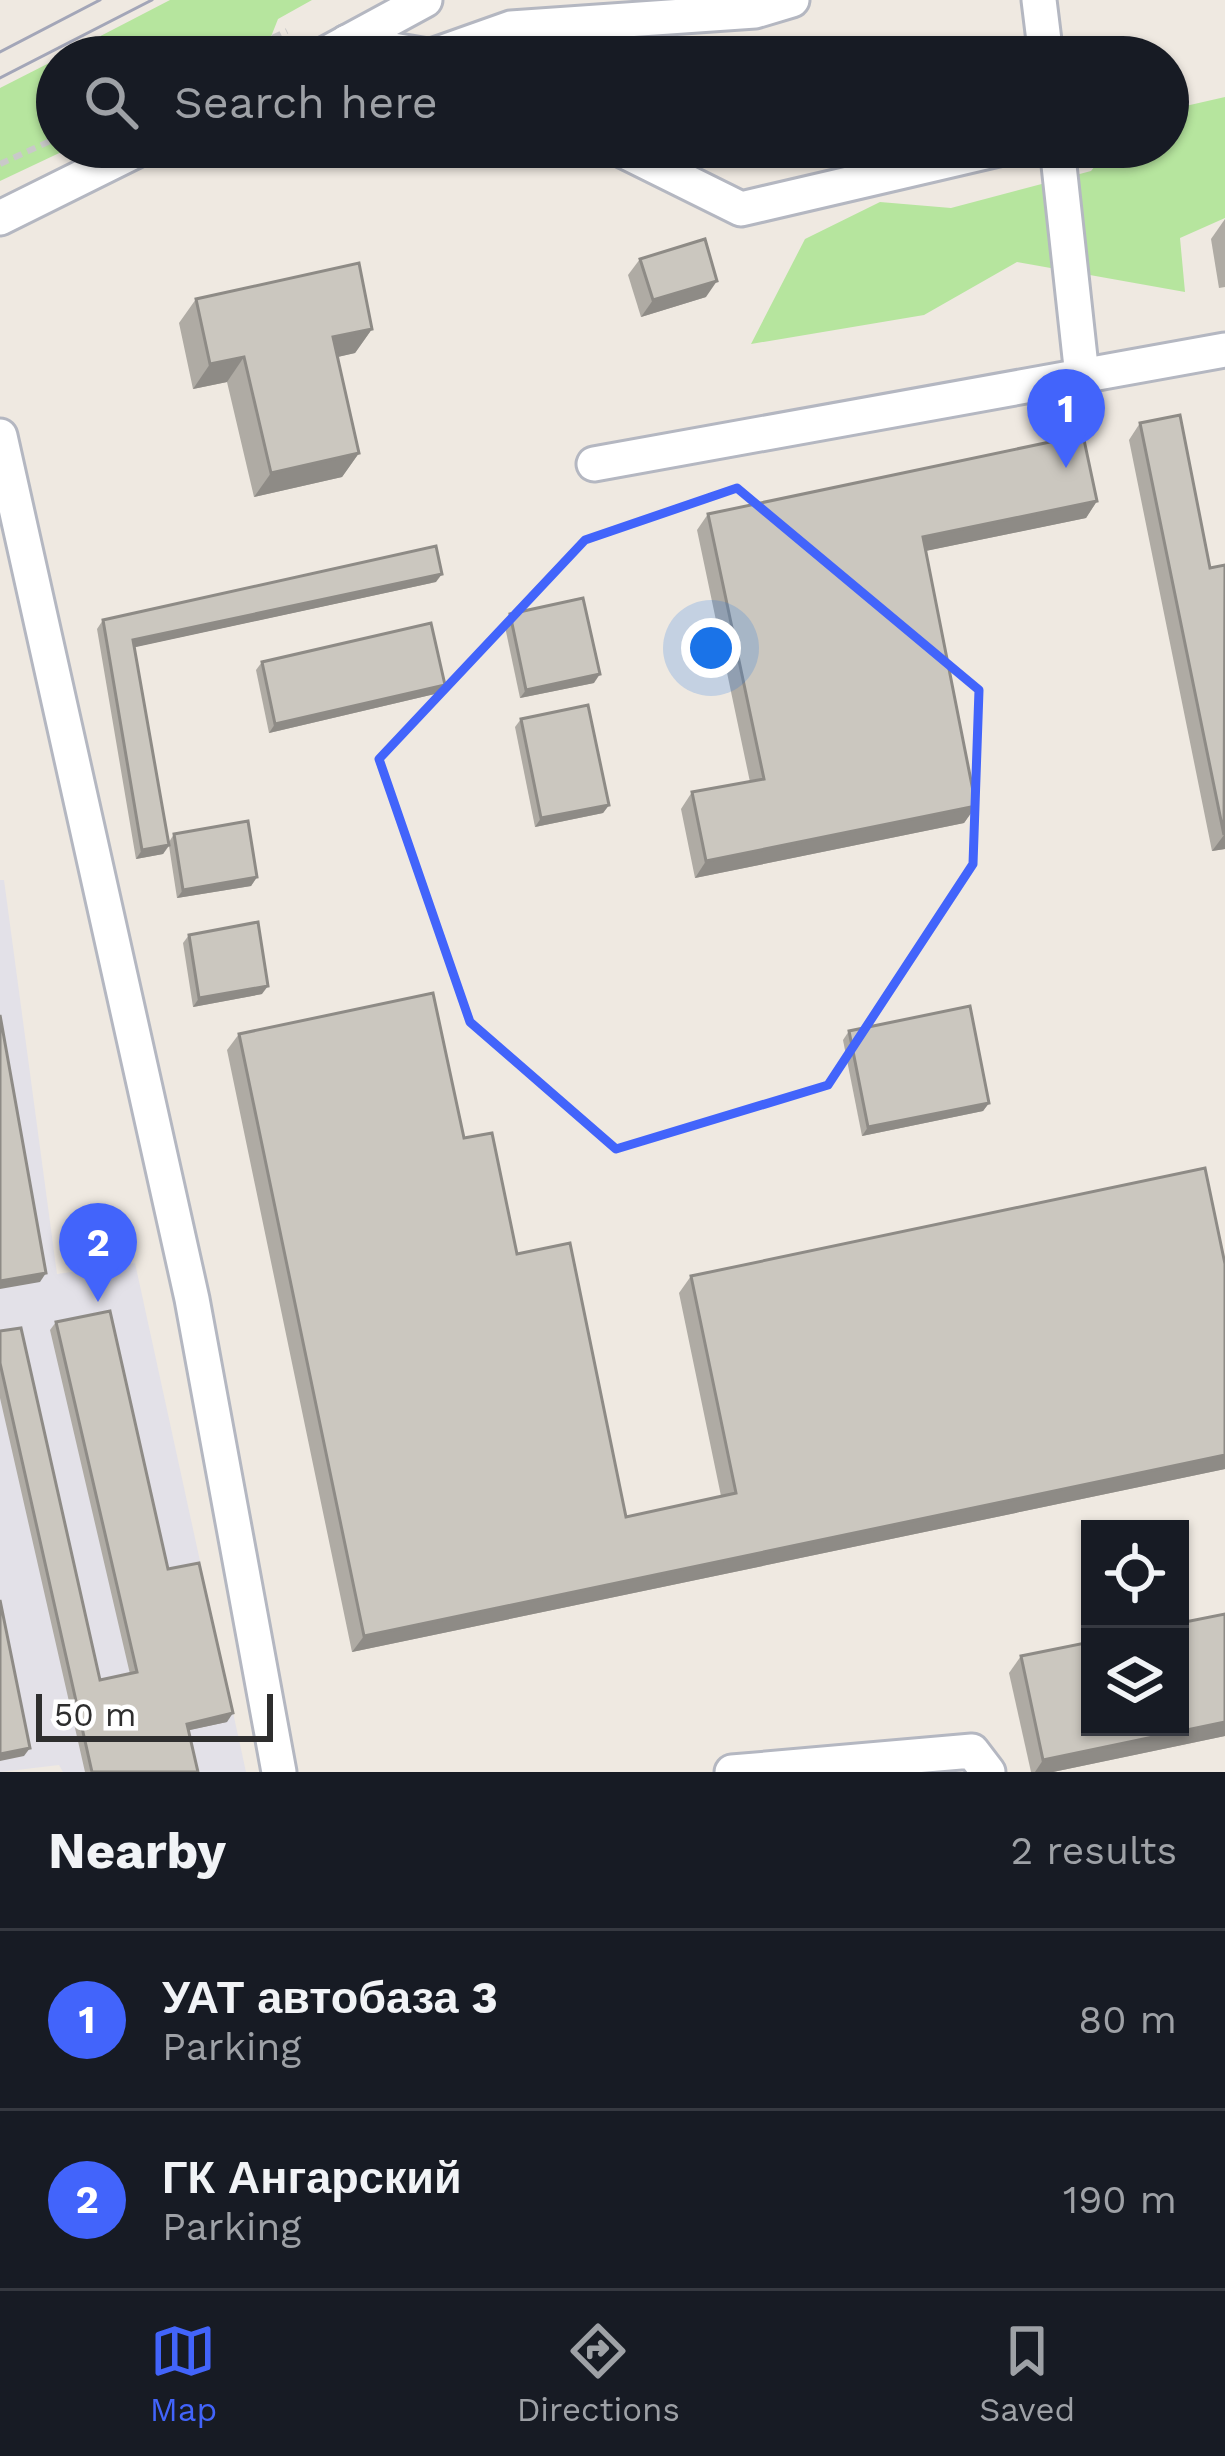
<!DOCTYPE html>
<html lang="en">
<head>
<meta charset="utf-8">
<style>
  :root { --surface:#171b24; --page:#242831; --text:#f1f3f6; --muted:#9ea1a6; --line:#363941; --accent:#4264fb }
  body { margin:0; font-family:"Work Sans",sans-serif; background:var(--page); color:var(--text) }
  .controls { position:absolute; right:36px; bottom:36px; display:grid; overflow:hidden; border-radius:0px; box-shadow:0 3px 9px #0004 }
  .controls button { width:108px; height:108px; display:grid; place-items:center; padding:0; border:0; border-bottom:3px solid var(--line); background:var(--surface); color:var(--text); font:60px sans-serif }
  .scale { position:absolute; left:36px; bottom:30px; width:237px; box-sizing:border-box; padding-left:12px; border:6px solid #2e2e2e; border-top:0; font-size:33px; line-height:42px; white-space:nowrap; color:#2e2e2e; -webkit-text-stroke:9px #fff; paint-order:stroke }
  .you { position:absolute; left:711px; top:648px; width:42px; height:42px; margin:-30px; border:9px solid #fff; border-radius:50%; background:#1a73e8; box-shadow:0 0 0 18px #1a73e833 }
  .badge { display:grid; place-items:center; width:78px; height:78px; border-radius:50%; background:var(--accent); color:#fff; font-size:39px; font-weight:700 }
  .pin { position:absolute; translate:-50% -99px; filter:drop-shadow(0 3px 6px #0008) }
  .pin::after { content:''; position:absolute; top:63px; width:42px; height:36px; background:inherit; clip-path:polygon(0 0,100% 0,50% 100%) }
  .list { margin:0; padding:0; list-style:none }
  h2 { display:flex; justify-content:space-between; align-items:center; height:156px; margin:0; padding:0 48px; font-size:51px }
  h2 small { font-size:39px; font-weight:400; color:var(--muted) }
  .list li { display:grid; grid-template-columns:78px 1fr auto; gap:36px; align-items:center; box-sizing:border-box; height:180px; padding:0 48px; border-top:3px solid var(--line) }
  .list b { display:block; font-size:45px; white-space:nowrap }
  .list p { margin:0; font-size:39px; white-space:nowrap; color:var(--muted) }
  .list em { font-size:39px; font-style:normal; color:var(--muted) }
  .icon { flex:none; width:66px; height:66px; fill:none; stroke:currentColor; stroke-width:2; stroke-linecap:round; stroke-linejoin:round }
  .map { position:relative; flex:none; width:1225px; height:1772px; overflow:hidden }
  .search { position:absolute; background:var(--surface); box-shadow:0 3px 9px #0004; left:36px; right:36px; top:36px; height:132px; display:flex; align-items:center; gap:30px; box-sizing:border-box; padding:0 42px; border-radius:66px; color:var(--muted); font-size:45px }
  .sheet { height:516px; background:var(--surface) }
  nav { display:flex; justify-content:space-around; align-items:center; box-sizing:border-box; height:168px; border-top:3px solid var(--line); background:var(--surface); font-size:33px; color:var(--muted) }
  nav a { display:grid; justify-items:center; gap:6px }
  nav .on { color:var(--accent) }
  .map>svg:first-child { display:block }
  .industrial { fill:#e3e1e8 }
  .green { fill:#b6e59e }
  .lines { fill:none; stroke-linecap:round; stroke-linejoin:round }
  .minor-casing { stroke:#b4b7c1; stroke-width:39 }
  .path { stroke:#c9c9c9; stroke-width:6; stroke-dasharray:9 6; stroke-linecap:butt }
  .minor { stroke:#fff; stroke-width:33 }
  .tram { stroke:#a3a6b8; stroke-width:3 }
  .wall { fill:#afaba4 }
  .shaded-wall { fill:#8e8b86 }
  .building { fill:#cbc7bf; stroke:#8e8b86; stroke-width:3 }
  .marked { fill:none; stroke:#4264fb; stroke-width:9; stroke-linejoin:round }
</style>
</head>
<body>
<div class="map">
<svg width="1225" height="1772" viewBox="0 0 1225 1772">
  <rect width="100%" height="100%" fill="#efe9e1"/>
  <path class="industrial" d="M 0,880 L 4,880 L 57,1274 L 135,1263 L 246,1772 L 63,1772 L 59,1765 L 0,1772 Z"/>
  <g class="green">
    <path d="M 170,0 L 312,0 L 278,19 L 263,57 L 60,57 Z"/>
    <path d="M 57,59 L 57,147 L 72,147 L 0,181 L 0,88 Z"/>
    <path d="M 1225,97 L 1225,218 L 1180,238 L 1185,292 L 1017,262 L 924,315 L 751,344 L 805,239 L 880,202 L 951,208 L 1091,171 L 1110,147 L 1168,147 L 1168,110 Z"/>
  </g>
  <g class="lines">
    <g class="minor-casing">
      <g id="minor">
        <path d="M 1039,0 L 1046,57"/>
        <path d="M 347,42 L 433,57"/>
        <path d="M 432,56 L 511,28 L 755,11 L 792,0"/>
        <path d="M 320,57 L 425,0"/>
        <path d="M 616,147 L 741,209 L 1007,147"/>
        <path d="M 1057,147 L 1082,376"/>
        <path d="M 0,218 L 143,147"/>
        <path d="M 0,436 L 192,1299 L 279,1772"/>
        <path d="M 594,464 L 1225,350"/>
        <path d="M 732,1772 L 972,1751 L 988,1772"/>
      </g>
    </g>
    <g class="path">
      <path d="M 232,57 L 287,31"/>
      <path d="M 0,164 L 57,138"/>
    </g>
    <use href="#minor" class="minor"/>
    <g class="tram">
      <path d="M 0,52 L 100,0"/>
      <path d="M 0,78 L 152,0"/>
    </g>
  </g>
  <g class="wall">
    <path d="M 1225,219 L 1225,287 L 1219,288 L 1211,239 Z"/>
    <path d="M 640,259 L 706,297 L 641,317 L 628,275 Z"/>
    <path d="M 196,299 L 372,329 L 355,353 L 337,357 L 359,453 L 342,477 L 254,497 L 227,382 L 193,389 L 179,323 Z"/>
    <path d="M 1140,423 L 1210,568 L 1225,565 L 1225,849 L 1212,851 L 1129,440 Z"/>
    <path d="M 1097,501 L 1086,518 L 925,551 L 976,806 L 964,823 L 695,878 L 681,809 L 692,792 L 750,782 L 697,530 L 708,514 Z"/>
    <path d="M 436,582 L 134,647 L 169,842 L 174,834 L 257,877 L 251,886 L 177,898 L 169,846 L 163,854 L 136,859 L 97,629 L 103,620 Z"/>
    <path d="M 510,614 L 594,683 L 520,698 L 504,622 Z"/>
    <path d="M 262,662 L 439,693 L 269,733 L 256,670 Z"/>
    <path d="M 521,719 L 609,805 L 603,813 L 535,827 L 515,727 Z"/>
    <path d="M 189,935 L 262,994 L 193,1007 L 183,943 Z"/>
    <path d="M 849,1031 L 989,1103 L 983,1111 L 862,1136 L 843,1040 Z"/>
    <path d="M 239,1034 L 464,1138 L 517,1254 L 626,1517 L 721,1496 L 679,1293 L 691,1276 L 1225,1264 L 1225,1469 L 352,1652 L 227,1050 Z"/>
    <path d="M 56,1322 L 168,1569 L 227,1722 L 189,1730 L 198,1772 L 85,1772 L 0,1398 L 0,1331 L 100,1680 L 130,1674 L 50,1330 Z"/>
    <path d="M 1021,1656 L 1225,1736 L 1053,1772 L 1031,1772 L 1009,1673 Z"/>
  </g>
  <g class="shaded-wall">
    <path d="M 717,281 L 706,297 L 641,317 L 653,300 Z"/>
    <path d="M 372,329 L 355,353 L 316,362 L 333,337 Z"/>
    <path d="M 244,357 L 227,382 L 193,389 L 210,364 Z"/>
    <path d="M 359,453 L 342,477 L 254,497 L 271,473 Z"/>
    <path d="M 1097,501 L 1086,518 L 911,554 L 923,537 Z"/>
    <path d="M 442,574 L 436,582 L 127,649 L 133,640 Z"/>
    <path d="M 600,674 L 594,683 L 520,698 L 526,690 Z"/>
    <path d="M 445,685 L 439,693 L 269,733 L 275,724 Z"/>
    <path d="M 609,805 L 603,813 L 535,827 L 541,818 Z"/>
    <path d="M 976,806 L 964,823 L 695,878 L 706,861 Z"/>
    <path d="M 1225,834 L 1225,849 L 1212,851 L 1224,835 Z"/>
    <path d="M 169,845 L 163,854 L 136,859 L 142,850 Z"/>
    <path d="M 257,877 L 251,886 L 177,898 L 183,890 Z"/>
    <path d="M 268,986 L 262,994 L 193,1007 L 199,998 Z"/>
    <path d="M 989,1103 L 983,1111 L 862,1136 L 868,1127 Z"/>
    <path d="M 46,1273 L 40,1282 L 0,1289 L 0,1281 Z"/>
    <path d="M 1225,1455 L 1225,1469 L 352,1652 L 364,1636 Z"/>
    <path d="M 233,1713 L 227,1722 L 181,1732 L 187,1724 Z"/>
    <path d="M 1225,1722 L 1225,1736 L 1053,1772 L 1035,1772 L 1043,1760 Z"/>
    <path d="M 30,1748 L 24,1756 L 0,1761 L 0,1754 Z"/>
  </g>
  <g class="building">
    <path d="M 705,239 L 717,281 L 653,300 L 640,259 Z"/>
    <path d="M 359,263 L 372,329 L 333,337 L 359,453 L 271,473 L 244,357 L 210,364 L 196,299 Z"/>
    <path d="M 1180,415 L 1210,568 L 1225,565 L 1224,835 L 1140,423 Z"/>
    <path d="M 1083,435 L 1097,501 L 923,537 L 976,806 L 706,861 L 692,792 L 764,779 L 708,514 Z"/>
    <path d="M 436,546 L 442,574 L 133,640 L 169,845 L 142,850 L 103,620 Z"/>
    <path d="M 583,598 L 600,674 L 526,690 L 510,614 Z"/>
    <path d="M 431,623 L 445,685 L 275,724 L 262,662 Z"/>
    <path d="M 588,705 L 609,805 L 541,818 L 521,719 Z"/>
    <path d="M 248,821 L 257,877 L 183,890 L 174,834 Z"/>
    <path d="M 258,922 L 268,986 L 199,998 L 189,935 Z"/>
    <path d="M 433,993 L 464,1138 L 492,1133 L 517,1254 L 570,1243 L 626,1517 L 736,1493 L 691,1276 L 1205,1168 L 1225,1264 L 1225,1455 L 364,1636 L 239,1034 Z"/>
    <path d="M 970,1006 L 989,1103 L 868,1127 L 849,1031 Z"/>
    <path d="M 0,1015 L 46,1273 L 0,1281 Z"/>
    <path d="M 110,1311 L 168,1569 L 199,1563 L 233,1713 L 187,1724 L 198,1772 L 92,1772 L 0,1363 L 0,1331 L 21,1328 L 100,1680 L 137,1672 L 56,1322 Z"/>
    <path d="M 0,1600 L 30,1748 L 0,1754 Z"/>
    <path d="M 1225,1614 L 1225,1722 L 1043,1760 L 1021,1656 L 1090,1642 L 1090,1727 L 1180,1727 L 1180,1623 Z"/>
  </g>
  <path class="marked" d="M 737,488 L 979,690 L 973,864 L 828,1085 L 616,1149 L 470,1022 L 379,759 L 585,540 Z"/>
</svg>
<div class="controls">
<button><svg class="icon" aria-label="locate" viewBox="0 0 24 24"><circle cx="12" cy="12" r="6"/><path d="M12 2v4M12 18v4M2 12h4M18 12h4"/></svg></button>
<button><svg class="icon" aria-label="layers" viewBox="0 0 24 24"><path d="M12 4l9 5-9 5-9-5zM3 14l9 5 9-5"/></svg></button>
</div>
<div class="scale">50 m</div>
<div class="you"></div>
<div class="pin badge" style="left:1066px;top:468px">1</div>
<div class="pin badge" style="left:98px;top:1302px">2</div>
<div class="search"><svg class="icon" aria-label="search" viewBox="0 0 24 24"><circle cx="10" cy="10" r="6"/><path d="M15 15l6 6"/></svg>Search here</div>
</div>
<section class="sheet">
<h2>Nearby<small>2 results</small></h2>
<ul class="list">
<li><span class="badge">1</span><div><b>УАТ автобаза 3</b><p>Parking</p></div><em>80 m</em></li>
<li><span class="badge">2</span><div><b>ГК Ангарский</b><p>Parking</p></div><em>190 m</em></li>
</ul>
</section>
<nav>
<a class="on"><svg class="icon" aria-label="map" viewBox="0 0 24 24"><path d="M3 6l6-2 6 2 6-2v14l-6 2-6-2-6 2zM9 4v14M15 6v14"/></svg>Map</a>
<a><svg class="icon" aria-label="directions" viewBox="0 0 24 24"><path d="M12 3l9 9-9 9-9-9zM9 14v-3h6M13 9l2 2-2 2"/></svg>Directions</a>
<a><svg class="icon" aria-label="saved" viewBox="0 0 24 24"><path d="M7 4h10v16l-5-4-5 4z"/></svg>Saved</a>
</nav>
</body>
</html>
